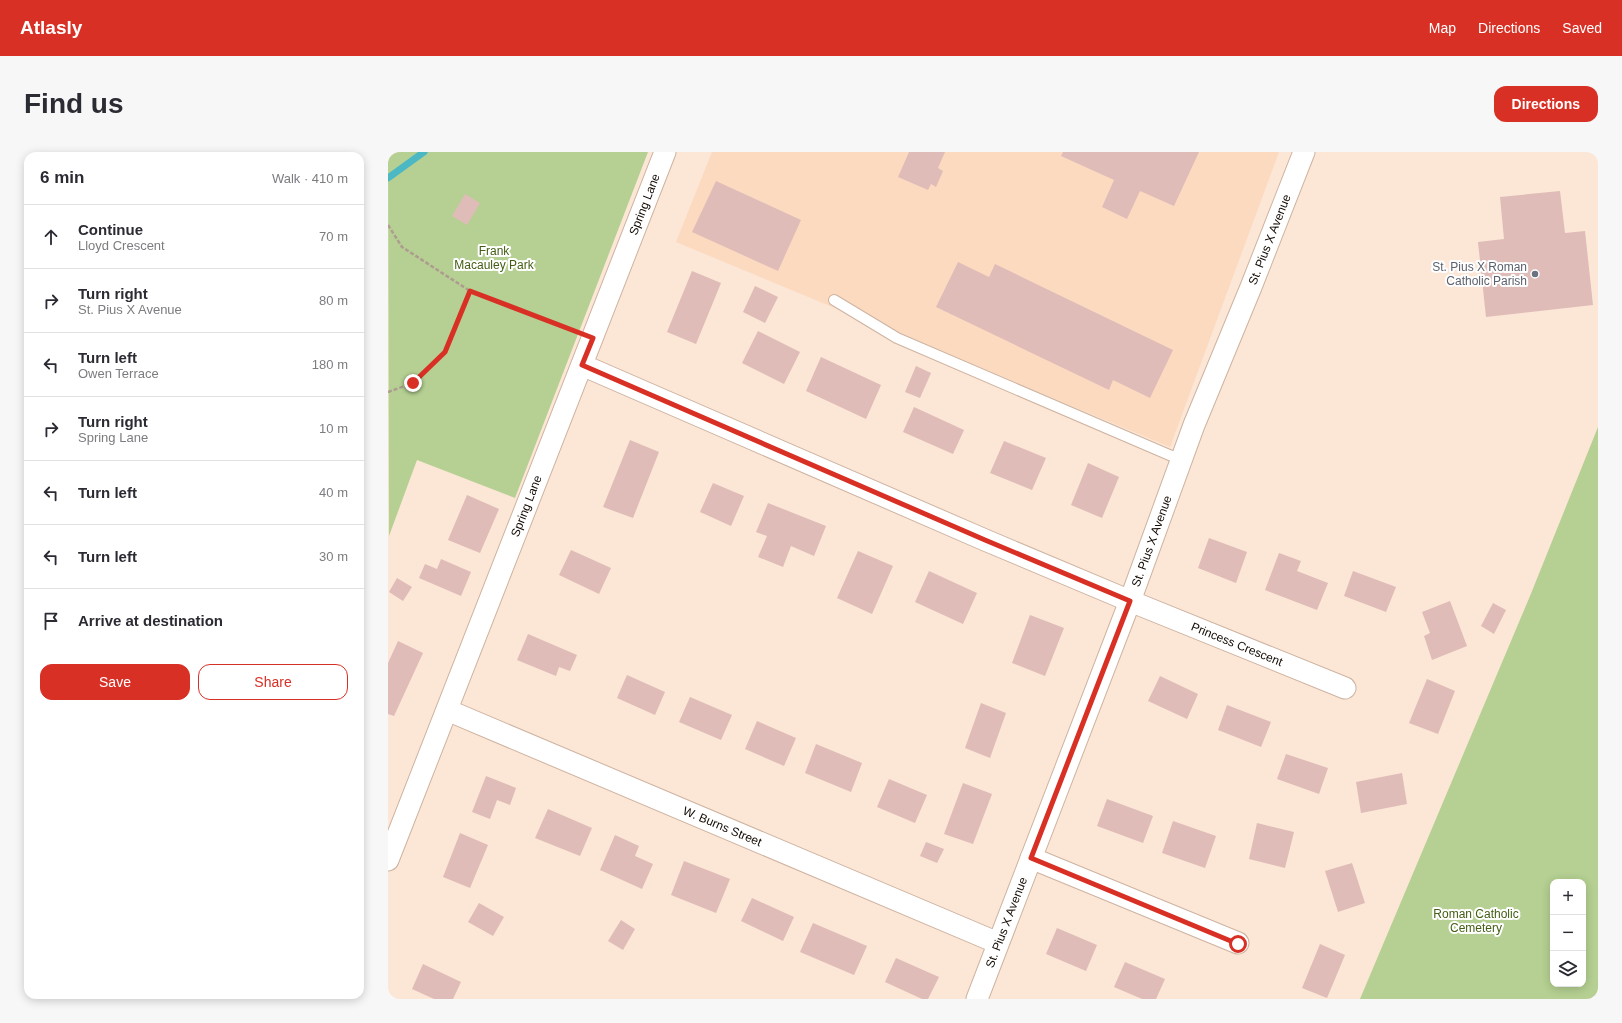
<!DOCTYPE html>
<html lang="en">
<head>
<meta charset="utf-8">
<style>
  :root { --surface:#fff; --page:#f7f7f7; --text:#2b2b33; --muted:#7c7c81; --line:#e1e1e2; --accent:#d93025 }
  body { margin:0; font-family:Helvetica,sans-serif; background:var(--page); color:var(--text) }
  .controls { position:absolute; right:12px; bottom:12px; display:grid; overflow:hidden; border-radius:8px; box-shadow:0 2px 10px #0003 }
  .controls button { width:36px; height:36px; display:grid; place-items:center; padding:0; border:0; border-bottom:1px solid var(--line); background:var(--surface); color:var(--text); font:20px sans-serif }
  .stop { position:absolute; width:12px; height:12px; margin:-9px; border:3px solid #d93025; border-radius:50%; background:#fff }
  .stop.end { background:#d93025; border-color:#fff; box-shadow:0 1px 4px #0008 }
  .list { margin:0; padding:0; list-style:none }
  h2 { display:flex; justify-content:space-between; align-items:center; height:52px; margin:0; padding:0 16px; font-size:17px }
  h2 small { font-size:13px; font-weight:400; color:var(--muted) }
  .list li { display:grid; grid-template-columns:26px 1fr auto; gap:12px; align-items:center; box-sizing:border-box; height:64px; padding:0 16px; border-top:1px solid var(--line) }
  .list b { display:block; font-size:15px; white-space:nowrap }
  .list p { margin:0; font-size:13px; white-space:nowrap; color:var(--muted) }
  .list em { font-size:13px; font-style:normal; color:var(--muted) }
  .actions { display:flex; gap:8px; padding:12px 16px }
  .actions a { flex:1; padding:9px 0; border:1px solid var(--accent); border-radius:12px; text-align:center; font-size:14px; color:var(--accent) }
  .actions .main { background:var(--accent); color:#fff }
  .icon { flex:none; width:22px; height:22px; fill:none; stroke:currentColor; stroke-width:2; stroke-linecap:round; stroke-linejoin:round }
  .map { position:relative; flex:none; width:1210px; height:847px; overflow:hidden; border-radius:12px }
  header { display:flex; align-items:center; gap:24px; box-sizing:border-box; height:56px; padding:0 20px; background:var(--accent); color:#fff }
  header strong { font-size:19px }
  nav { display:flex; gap:22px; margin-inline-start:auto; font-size:14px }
  .intro { display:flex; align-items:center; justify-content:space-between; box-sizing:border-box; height:96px; padding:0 24px }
  h1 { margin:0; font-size:28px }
  .button { padding:10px 18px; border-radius:12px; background:var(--accent); color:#fff; font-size:14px; font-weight:700 }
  main { display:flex; gap:24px; padding:0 24px }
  aside { flex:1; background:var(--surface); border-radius:12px; box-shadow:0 2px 10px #0003 }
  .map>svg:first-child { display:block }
  .built { fill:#fcdac0 }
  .green { fill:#b5d092; fill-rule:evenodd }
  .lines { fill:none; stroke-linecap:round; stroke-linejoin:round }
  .stream { stroke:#4cb8c4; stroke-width:7 }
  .building { fill:#dfbcb8 }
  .service-casing { stroke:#ceb3a0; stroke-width:12 }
  .minor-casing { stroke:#ceb3a0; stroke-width:23 }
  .path { stroke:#ad9c8f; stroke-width:2.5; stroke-dasharray:4 2; stroke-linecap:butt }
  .service { stroke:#fff; stroke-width:10 }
  .minor { stroke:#fff; stroke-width:21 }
  .route { stroke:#d93025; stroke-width:5 }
  .worship-dot { fill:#6b7280; stroke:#fff; stroke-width:1.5 }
  .labels { text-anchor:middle; stroke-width:4; stroke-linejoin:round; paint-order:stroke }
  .street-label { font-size:12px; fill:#120a04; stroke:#fff }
  .park-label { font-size:12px; fill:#445e15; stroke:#fff }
  .worship-label { font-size:12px; fill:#5b616d; stroke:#fff; text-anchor:end }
</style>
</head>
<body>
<header>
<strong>Atlasly</strong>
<nav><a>Map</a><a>Directions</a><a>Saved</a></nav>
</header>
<div class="intro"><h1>Find us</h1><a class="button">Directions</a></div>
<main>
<aside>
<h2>6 min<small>Walk · 410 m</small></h2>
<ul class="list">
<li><svg class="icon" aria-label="ahead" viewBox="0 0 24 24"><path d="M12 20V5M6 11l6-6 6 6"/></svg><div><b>Continue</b><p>Lloyd Crescent</p></div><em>70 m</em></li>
<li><svg class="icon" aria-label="right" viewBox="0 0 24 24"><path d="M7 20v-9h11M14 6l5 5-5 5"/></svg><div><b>Turn right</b><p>St. Pius X Avenue</p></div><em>80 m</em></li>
<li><svg class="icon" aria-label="left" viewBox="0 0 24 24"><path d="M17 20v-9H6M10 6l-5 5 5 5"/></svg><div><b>Turn left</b><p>Owen Terrace</p></div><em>180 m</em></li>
<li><svg class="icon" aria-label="right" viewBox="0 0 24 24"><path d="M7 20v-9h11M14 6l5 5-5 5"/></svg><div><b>Turn right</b><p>Spring Lane</p></div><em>10 m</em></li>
<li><svg class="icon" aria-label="left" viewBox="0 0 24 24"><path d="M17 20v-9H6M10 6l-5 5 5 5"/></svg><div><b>Turn left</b></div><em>40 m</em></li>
<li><svg class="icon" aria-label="left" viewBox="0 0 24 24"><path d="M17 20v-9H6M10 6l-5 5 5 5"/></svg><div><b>Turn left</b></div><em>30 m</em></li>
<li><svg class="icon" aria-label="arrive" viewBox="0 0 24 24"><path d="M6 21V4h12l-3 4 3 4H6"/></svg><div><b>Arrive at destination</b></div></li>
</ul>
<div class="actions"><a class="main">Save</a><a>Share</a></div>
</aside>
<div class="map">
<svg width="1210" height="847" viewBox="0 0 1210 847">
  <rect width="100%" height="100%" fill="#fce6d6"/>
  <path class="built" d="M 324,0 L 891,0 L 782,295 L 288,90 Z"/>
  <g class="green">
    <path d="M 0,0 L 260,0 L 127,346 L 29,308 L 1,384 Z"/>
    <path d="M 1210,275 L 1210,847 L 972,847 L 1142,444 ZM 1165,730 L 1195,730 L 1195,832 L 1165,832 Z"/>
  </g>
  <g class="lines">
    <path class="stream" d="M 0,26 L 36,0"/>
  </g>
  <g class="building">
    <path d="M 521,0 L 557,0 L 550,16 L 555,19 L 548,35 L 543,32 L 540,38 L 510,25 Z"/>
    <path d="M 675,0 L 811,0 L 786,54 L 752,39 L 739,67 L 714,55 L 726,28 L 673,4 Z"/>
    <path d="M 328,29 L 413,68 L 390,119 L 304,80 Z"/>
    <path d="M 1172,39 L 1177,81 L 1197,79 L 1205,153 L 1098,165 L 1090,90 L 1116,87 L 1112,45 Z"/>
    <path d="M 77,42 L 92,51 L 79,73 L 64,64 Z"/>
    <path d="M 570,110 L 601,125 L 607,112 L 785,198 L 762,246 L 725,228 L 721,238 L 548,155 Z"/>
    <path d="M 304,119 L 333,131 L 308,192 L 279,180 Z"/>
    <path d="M 367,134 L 390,145 L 377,171 L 355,160 Z"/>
    <path d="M 370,179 L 412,200 L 396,232 L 354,211 Z"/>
    <path d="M 433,205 L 493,233 L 478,267 L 418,239 Z"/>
    <path d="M 528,214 L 543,221 L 532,246 L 517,240 Z"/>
    <path d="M 526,255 L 576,278 L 565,302 L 515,280 Z"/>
    <path d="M 242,288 L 271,300 L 245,366 L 215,355 Z"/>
    <path d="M 616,289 L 658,306 L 644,338 L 602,321 Z"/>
    <path d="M 700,311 L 731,325 L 714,366 L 683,353 Z"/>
    <path d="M 325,331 L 356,344 L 343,374 L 312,360 Z"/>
    <path d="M 79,343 L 111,357 L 92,401 L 60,388 Z"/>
    <path d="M 380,351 L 438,374 L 426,404 L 403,394 L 395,415 L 370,405 L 379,384 L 368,380 Z"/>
    <path d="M 821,386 L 859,400 L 848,431 L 810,416 Z"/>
    <path d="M 183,398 L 223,416 L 211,442 L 171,423 Z"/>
    <path d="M 470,399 L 505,414 L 484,462 L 449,446 Z"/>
    <path d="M 891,401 L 913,409 L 909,419 L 940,431 L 929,458 L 877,438 Z"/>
    <path d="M 53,407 L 83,420 L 73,444 L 31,426 L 37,412 L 49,417 Z"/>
    <path d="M 541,419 L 589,441 L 575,472 L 527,450 Z"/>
    <path d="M 965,419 L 1008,435 L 998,460 L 956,444 Z"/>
    <path d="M 9,426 L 24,435 L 15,449 L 1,440 Z"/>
    <path d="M 1062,449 L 1079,494 L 1044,508 L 1036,484 L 1042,481 L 1034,460 Z"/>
    <path d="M 1105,451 L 1118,458 L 1106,482 L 1093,474 Z"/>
    <path d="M 642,463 L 676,476 L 657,524 L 624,511 Z"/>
    <path d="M 140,482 L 189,503 L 182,519 L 171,515 L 168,524 L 129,508 Z"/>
    <path d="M 10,489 L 35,501 L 6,564 L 0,562 L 0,511 Z"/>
    <path d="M 239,523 L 277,540 L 267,563 L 229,546 Z"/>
    <path d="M 772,524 L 810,542 L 799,567 L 760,549 Z"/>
    <path d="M 1039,527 L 1067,539 L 1050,582 L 1021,571 Z"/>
    <path d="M 302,545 L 344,563 L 333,588 L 291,570 Z"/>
    <path d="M 593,551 L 618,561 L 602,606 L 577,596 Z"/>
    <path d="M 839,553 L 883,570 L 873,595 L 830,578 Z"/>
    <path d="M 369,569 L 408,586 L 396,614 L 357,597 Z"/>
    <path d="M 428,592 L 474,611 L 463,640 L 417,621 Z"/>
    <path d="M 898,602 L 940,616 L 931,642 L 889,627 Z"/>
    <path d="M 1014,621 L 1019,652 L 973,661 L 968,630 Z"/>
    <path d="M 98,624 L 128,636 L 122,653 L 109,648 L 102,667 L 84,660 Z"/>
    <path d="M 501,627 L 539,643 L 527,671 L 489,655 Z"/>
    <path d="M 575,631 L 604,642 L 585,692 L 556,682 Z"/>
    <path d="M 719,647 L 765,664 L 755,691 L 709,674 Z"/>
    <path d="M 160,657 L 204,676 L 192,704 L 147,686 Z"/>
    <path d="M 785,669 L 828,684 L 817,716 L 774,701 Z"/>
    <path d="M 869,671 L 906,680 L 897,716 L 861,707 Z"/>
    <path d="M 72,681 L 100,693 L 82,736 L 55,725 Z"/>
    <path d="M 227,683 L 251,694 L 247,704 L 265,712 L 254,737 L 212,718 Z"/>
    <path d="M 538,690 L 556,697 L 549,711 L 532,704 Z"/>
    <path d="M 296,709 L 342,727 L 328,761 L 283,743 Z"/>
    <path d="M 964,711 L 977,751 L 950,760 L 937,719 Z"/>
    <path d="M 364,746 L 406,765 L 395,789 L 353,769 Z"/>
    <path d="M 91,751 L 116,765 L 105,784 L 80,770 Z"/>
    <path d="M 233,768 L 247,777 L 235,798 L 220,789 Z"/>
    <path d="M 425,771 L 479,794 L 466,823 L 412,800 Z"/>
    <path d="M 669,776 L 709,793 L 698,819 L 658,802 Z"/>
    <path d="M 932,792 L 957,803 L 939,846 L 914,836 Z"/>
    <path d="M 508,806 L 551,825 L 540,847 L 534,847 L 497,830 Z"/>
    <path d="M 737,810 L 777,827 L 768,847 L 754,847 L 726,835 Z"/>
    <path d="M 35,812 L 73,830 L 65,847 L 46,847 L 24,837 Z"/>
  </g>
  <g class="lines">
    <g class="service-casing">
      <path id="service" d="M 446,148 L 509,186 L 793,308"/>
    </g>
    <g class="minor-casing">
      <g id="minor">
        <path id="s1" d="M 194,213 L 597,388 L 742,449 L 957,536"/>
        <path id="s2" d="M 59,558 L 610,791"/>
        <path d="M 643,706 L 850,791"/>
        <path id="s3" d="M 0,708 L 277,0"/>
        <path id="s4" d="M 589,847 L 742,449 L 806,273 L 863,135 L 916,0"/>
      </g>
    </g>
    <g class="path">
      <path d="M 0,73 L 14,95 L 82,139 L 184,178"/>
      <path d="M 0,240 L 25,231 L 57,200 L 82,139"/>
    </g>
    <use href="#service" class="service"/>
    <use href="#minor" class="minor"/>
  </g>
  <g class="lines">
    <path class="route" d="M 25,231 L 57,200 L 82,139 L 205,186 L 194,213 L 597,388 L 742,449 L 643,706 L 850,792"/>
  </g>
  <circle class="worship-dot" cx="1147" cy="122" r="4"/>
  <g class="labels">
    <g class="street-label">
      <text dy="4" stroke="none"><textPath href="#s3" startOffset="704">Spring Lane</textPath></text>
      <text dy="4" stroke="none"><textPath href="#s4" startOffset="814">St. Pius X Avenue</textPath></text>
      <text dy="4" stroke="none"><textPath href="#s3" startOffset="380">Spring Lane</textPath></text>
      <text dy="4" stroke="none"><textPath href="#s4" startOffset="490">St. Pius X Avenue</textPath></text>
      <text dy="4" stroke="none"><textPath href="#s1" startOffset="712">Princess Crescent</textPath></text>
      <text dy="4" stroke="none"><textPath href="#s2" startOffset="299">W. Burns Street</textPath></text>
      <text dy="4" stroke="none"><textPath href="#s4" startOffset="82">St. Pius X Avenue</textPath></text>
    </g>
    <g class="park-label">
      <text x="106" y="103">Frank<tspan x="106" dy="14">Macauley Park</tspan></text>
      <text x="1088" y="766">Roman Catholic<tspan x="1088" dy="14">Cemetery</tspan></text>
    </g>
    <g class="worship-label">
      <text x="1139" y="119">St. Pius X Roman<tspan x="1139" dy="14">Catholic Parish</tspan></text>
    </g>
  </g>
</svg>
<div class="controls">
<button>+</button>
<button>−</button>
<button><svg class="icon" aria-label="layers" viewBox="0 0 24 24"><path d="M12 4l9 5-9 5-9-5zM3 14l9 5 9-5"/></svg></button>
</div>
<div class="stop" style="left:850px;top:792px"></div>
<div class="stop end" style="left:25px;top:231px"></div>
</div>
</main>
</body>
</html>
